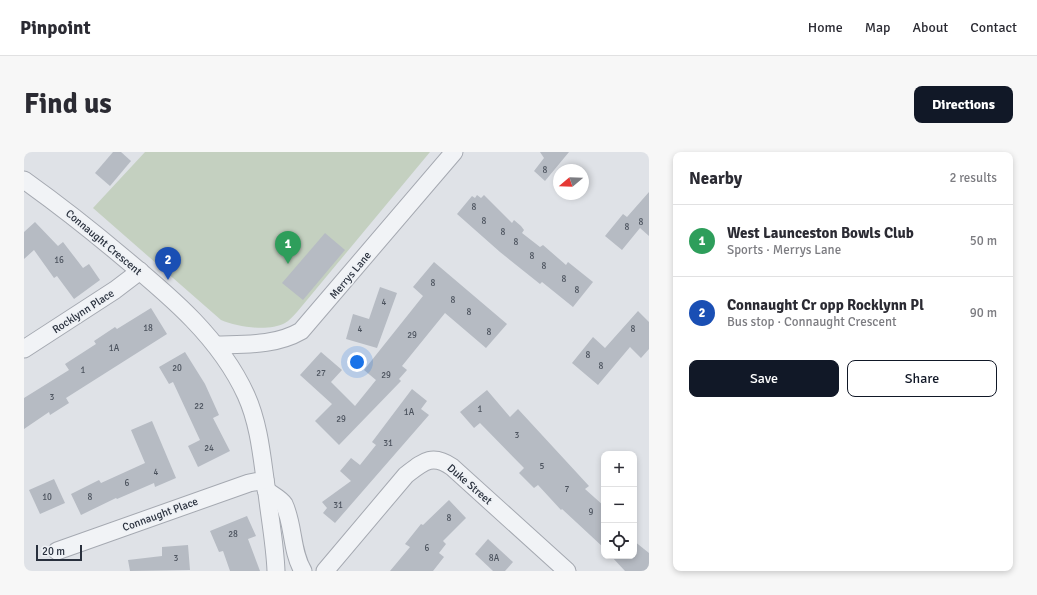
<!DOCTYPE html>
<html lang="en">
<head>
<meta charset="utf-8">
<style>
  :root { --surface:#fff; --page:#f7f7f7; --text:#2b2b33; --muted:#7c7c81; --line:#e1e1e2; --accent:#111827 }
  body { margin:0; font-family:Signika,sans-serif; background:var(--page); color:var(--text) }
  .controls { position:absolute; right:12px; bottom:12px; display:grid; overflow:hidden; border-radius:8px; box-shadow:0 2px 6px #0003 }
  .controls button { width:36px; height:36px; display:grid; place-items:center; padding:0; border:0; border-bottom:1px solid var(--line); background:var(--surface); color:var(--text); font:20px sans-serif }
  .compass { position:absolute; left:529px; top:12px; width:36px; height:36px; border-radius:50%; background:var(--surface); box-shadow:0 2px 6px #0003; rotate:251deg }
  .scale { position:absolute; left:12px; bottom:10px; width:46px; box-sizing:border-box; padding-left:4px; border:2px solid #29303d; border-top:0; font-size:11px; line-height:14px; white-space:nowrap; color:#29303d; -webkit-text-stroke:3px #eef1f5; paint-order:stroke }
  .you { position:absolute; left:333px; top:210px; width:14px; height:14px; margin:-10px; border:3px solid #fff; border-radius:50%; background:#1a73e8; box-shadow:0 0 0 6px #1a73e833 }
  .badge { display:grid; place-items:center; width:26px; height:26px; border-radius:50%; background:var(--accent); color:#fff; font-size:13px; font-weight:700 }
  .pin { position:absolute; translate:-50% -33px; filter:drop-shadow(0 1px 2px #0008) }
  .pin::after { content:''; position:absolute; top:21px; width:14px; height:12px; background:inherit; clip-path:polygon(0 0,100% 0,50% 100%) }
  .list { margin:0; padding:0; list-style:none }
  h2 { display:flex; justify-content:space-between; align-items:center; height:52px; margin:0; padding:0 16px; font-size:17px }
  h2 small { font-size:13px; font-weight:400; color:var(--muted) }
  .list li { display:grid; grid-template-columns:26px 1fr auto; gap:12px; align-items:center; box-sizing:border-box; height:72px; padding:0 16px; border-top:1px solid var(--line) }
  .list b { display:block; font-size:15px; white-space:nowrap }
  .list p { margin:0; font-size:13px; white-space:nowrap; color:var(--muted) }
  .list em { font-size:13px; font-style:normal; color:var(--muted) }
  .actions { display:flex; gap:8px; padding:12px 16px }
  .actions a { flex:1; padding:9px 0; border:1px solid var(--accent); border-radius:8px; text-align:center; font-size:14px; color:var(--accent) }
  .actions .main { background:var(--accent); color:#fff }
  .icon { flex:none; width:22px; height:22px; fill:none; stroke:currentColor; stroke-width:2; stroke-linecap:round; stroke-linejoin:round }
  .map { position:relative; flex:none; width:625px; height:419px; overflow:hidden; border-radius:8px }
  header { display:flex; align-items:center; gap:24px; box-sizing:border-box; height:56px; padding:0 20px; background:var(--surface); border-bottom:1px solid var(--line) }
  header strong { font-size:19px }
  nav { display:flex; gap:22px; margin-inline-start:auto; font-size:14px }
  .intro { display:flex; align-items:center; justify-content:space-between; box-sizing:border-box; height:96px; padding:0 24px }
  h1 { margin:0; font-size:28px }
  .button { padding:10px 18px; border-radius:8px; background:var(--accent); color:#fff; font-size:14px; font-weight:700 }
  main { display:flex; gap:24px; padding:0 24px }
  aside { flex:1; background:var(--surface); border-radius:8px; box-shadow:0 2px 6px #0003 }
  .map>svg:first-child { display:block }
  .green { fill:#c4d0c0 }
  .building { fill:#b6bbc3 }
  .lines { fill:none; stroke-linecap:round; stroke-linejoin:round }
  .minor-casing { stroke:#a5a9b1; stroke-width:19 }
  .minor { stroke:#f1f3f6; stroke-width:17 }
  .labels { text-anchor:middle; stroke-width:3.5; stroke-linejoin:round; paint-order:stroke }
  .number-label { font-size:9px; fill:#4c535e }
  .street-label { font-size:11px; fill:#29303d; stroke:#eef1f5 }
</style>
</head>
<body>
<header>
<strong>Pinpoint</strong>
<nav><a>Home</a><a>Map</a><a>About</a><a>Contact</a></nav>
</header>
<div class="intro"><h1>Find us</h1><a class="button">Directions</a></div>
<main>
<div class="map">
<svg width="625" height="419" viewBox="0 0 625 419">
  <rect width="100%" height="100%" fill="#dfe2e7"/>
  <path class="green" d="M 121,0 L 406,0 L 273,160 C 269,164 265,169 261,171 C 244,180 214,175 197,168 L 69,56 Z"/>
  <g class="building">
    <path d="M 89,0 L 97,0 L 107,9 L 86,34 L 71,21 Z"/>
    <path d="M 516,0 L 545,0 L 521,29 L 510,19 L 520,6 Z"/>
    <path d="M 625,40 L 625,84 L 616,76 L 598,98 L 581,84 L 599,62 L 603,65 Z"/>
    <path d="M 453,43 L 457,46 L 460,43 L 488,71 L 490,68 L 497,74 L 500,78 L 498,81 L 516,95 L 519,93 L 542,113 L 544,110 L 569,130 L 549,155 L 518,130 L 516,132 L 476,100 L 433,62 L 448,44 L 451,46 Z"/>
    <path d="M 11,70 L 34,94 L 39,90 L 59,116 L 65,112 L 76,128 L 50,147 L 33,124 L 30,126 L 10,98 L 0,107 L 0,80 Z"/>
    <path d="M 301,81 L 321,98 L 279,148 L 258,131 Z"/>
    <path d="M 410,110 L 483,172 L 462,196 L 421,161 L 378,214 L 383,218 L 375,227 L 377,229 L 315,293 L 291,269 L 308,252 L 276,223 L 297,200 L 318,218 L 307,230 L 331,254 L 352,228 L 340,218 L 399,144 L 389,135 Z"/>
    <path d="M 356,135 L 373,141 L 353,196 L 322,187 L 329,162 L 345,167 Z"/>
    <path d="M 127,156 L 143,182 L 42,246 L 45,251 L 26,263 L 25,260 L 0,277 L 0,246 L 45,218 L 41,212 L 72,192 L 70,189 L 91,175 L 93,177 Z"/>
    <path d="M 614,159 L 625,170 L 625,197 L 617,206 L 606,195 L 574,233 L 548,211 L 569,185 L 581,196 Z"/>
    <path d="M 161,200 L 181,232 L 195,263 L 189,266 L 206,299 L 174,315 L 164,294 L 176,288 L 149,230 L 145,232 L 135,215 Z"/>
    <path d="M 388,237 L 403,249 L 397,257 L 405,263 L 311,371 L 299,361 L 303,356 L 298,350 L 327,329 L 316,319 L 327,306 L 336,313 L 352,293 L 348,290 Z"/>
    <path d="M 463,238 L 486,265 L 494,257 L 565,334 L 561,337 L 580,354 L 580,396 L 538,357 L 537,358 L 514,333 L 510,336 L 495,321 L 500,316 L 456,271 L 450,276 L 436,260 Z"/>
    <path d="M 128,269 L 152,326 L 131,335 L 130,331 L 93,347 L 92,346 L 57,363 L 47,342 L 75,328 L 77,331 L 121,311 L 107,278 Z"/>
    <path d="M 30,327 L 41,351 L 16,362 L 5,338 Z"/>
    <path d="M 425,348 L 442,366 L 419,389 L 422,392 L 415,401 L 420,405 L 409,419 L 366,419 L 386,395 L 381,392 L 397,372 L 399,373 Z"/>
    <path d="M 223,364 L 232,384 L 224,387 L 236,419 L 206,419 L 199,399 L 195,400 L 186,379 Z"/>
    <path d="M 464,387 L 489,410 L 481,419 L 469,419 L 451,402 Z"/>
    <path d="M 610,389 L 625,401 L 625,419 L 601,419 L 587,404 L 610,404 Z"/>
    <path d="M 164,393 L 166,418 L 106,419 L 104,408 L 138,404 L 138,395 Z"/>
  </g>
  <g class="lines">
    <g class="minor-casing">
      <g id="minor">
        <path d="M 0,28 C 35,53 68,79 100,106 C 147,145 196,186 222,243 C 236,274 238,308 243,341 C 246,367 251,393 252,419"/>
        <path d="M 192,193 C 221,192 251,194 277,179 L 430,0"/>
        <path d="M 0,197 L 91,138 L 116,119"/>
        <path d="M 242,338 C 247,342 257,347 260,352 C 270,373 267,399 279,419"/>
        <path d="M 33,399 L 225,331 L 241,328"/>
        <path d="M 301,419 L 382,323 C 399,310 408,301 428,315 L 543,419"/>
      </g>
    </g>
    <use href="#minor" class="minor"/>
  </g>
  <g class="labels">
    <g class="number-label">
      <text x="521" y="21">8</text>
      <text x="450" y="58">8</text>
      <text x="460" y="72">8</text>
      <text x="617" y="73">8</text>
      <text x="603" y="78">8</text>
      <text x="479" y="83">8</text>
      <text x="492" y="93">8</text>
      <text x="508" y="107">8</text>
      <text x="35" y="111">16</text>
      <text x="520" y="117">8</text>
      <text x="540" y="130">8</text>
      <text x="409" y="134">8</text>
      <text x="553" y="141">8</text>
      <text x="429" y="151">8</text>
      <text x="360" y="153">4</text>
      <text x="445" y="163">8</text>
      <text x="124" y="179">18</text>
      <text x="336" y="180">4</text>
      <text x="609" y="180">8</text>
      <text x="465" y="183">8</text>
      <text x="388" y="186">29</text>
      <text x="90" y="199">1A</text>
      <text x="564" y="206">8</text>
      <text x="577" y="217">8</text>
      <text x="153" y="219">20</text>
      <text x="59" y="221">1</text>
      <text x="297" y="224">27</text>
      <text x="362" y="226">29</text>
      <text x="28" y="248">3</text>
      <text x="175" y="257">22</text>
      <text x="456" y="260">1</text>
      <text x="385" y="263">1A</text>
      <text x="317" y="270">29</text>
      <text x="493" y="286">3</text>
      <text x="364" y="294">31</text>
      <text x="185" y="299">24</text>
      <text x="518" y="317">5</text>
      <text x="132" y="323">4</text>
      <text x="103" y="334">6</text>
      <text x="543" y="340">7</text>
      <text x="23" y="348">10</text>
      <text x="66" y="348">8</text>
      <text x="314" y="356">31</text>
      <text x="567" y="363">9</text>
      <text x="425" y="369">8</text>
      <text x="209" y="385">28</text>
      <text x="403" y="399">6</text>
      <text x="152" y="409">3</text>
      <text x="470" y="409">8A</text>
    </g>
    <g class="street-label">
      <text transform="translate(80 90) rotate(40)" y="4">Connaught Crescent</text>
      <text transform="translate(326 123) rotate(-50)" y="4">Merrys Lane</text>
      <text transform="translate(59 159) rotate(-33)" y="4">Rocklynn Place</text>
      <text transform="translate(446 332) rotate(41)" y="4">Duke Street</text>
      <text transform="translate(136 362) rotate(-20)" y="4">Connaught Place</text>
    </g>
  </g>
</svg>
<div class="controls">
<button>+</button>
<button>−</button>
<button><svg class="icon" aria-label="locate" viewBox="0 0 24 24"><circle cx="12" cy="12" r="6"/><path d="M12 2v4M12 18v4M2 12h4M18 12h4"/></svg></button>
</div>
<svg class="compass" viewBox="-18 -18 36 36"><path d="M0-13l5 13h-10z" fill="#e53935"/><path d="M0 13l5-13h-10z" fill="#7c7c81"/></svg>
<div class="scale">20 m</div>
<div class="you"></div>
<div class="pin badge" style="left:264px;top:112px;background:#2e9e5b">1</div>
<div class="pin badge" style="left:144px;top:128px;background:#1a4fb4">2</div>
</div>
<aside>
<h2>Nearby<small>2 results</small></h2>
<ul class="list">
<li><span class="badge" style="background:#2e9e5b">1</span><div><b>West Launceston Bowls Club</b><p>Sports · Merrys Lane</p></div><em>50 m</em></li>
<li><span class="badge" style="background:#1a4fb4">2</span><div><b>Connaught Cr opp Rocklynn Pl</b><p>Bus stop · Connaught Crescent</p></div><em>90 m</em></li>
</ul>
<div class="actions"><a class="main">Save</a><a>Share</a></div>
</aside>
</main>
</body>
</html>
